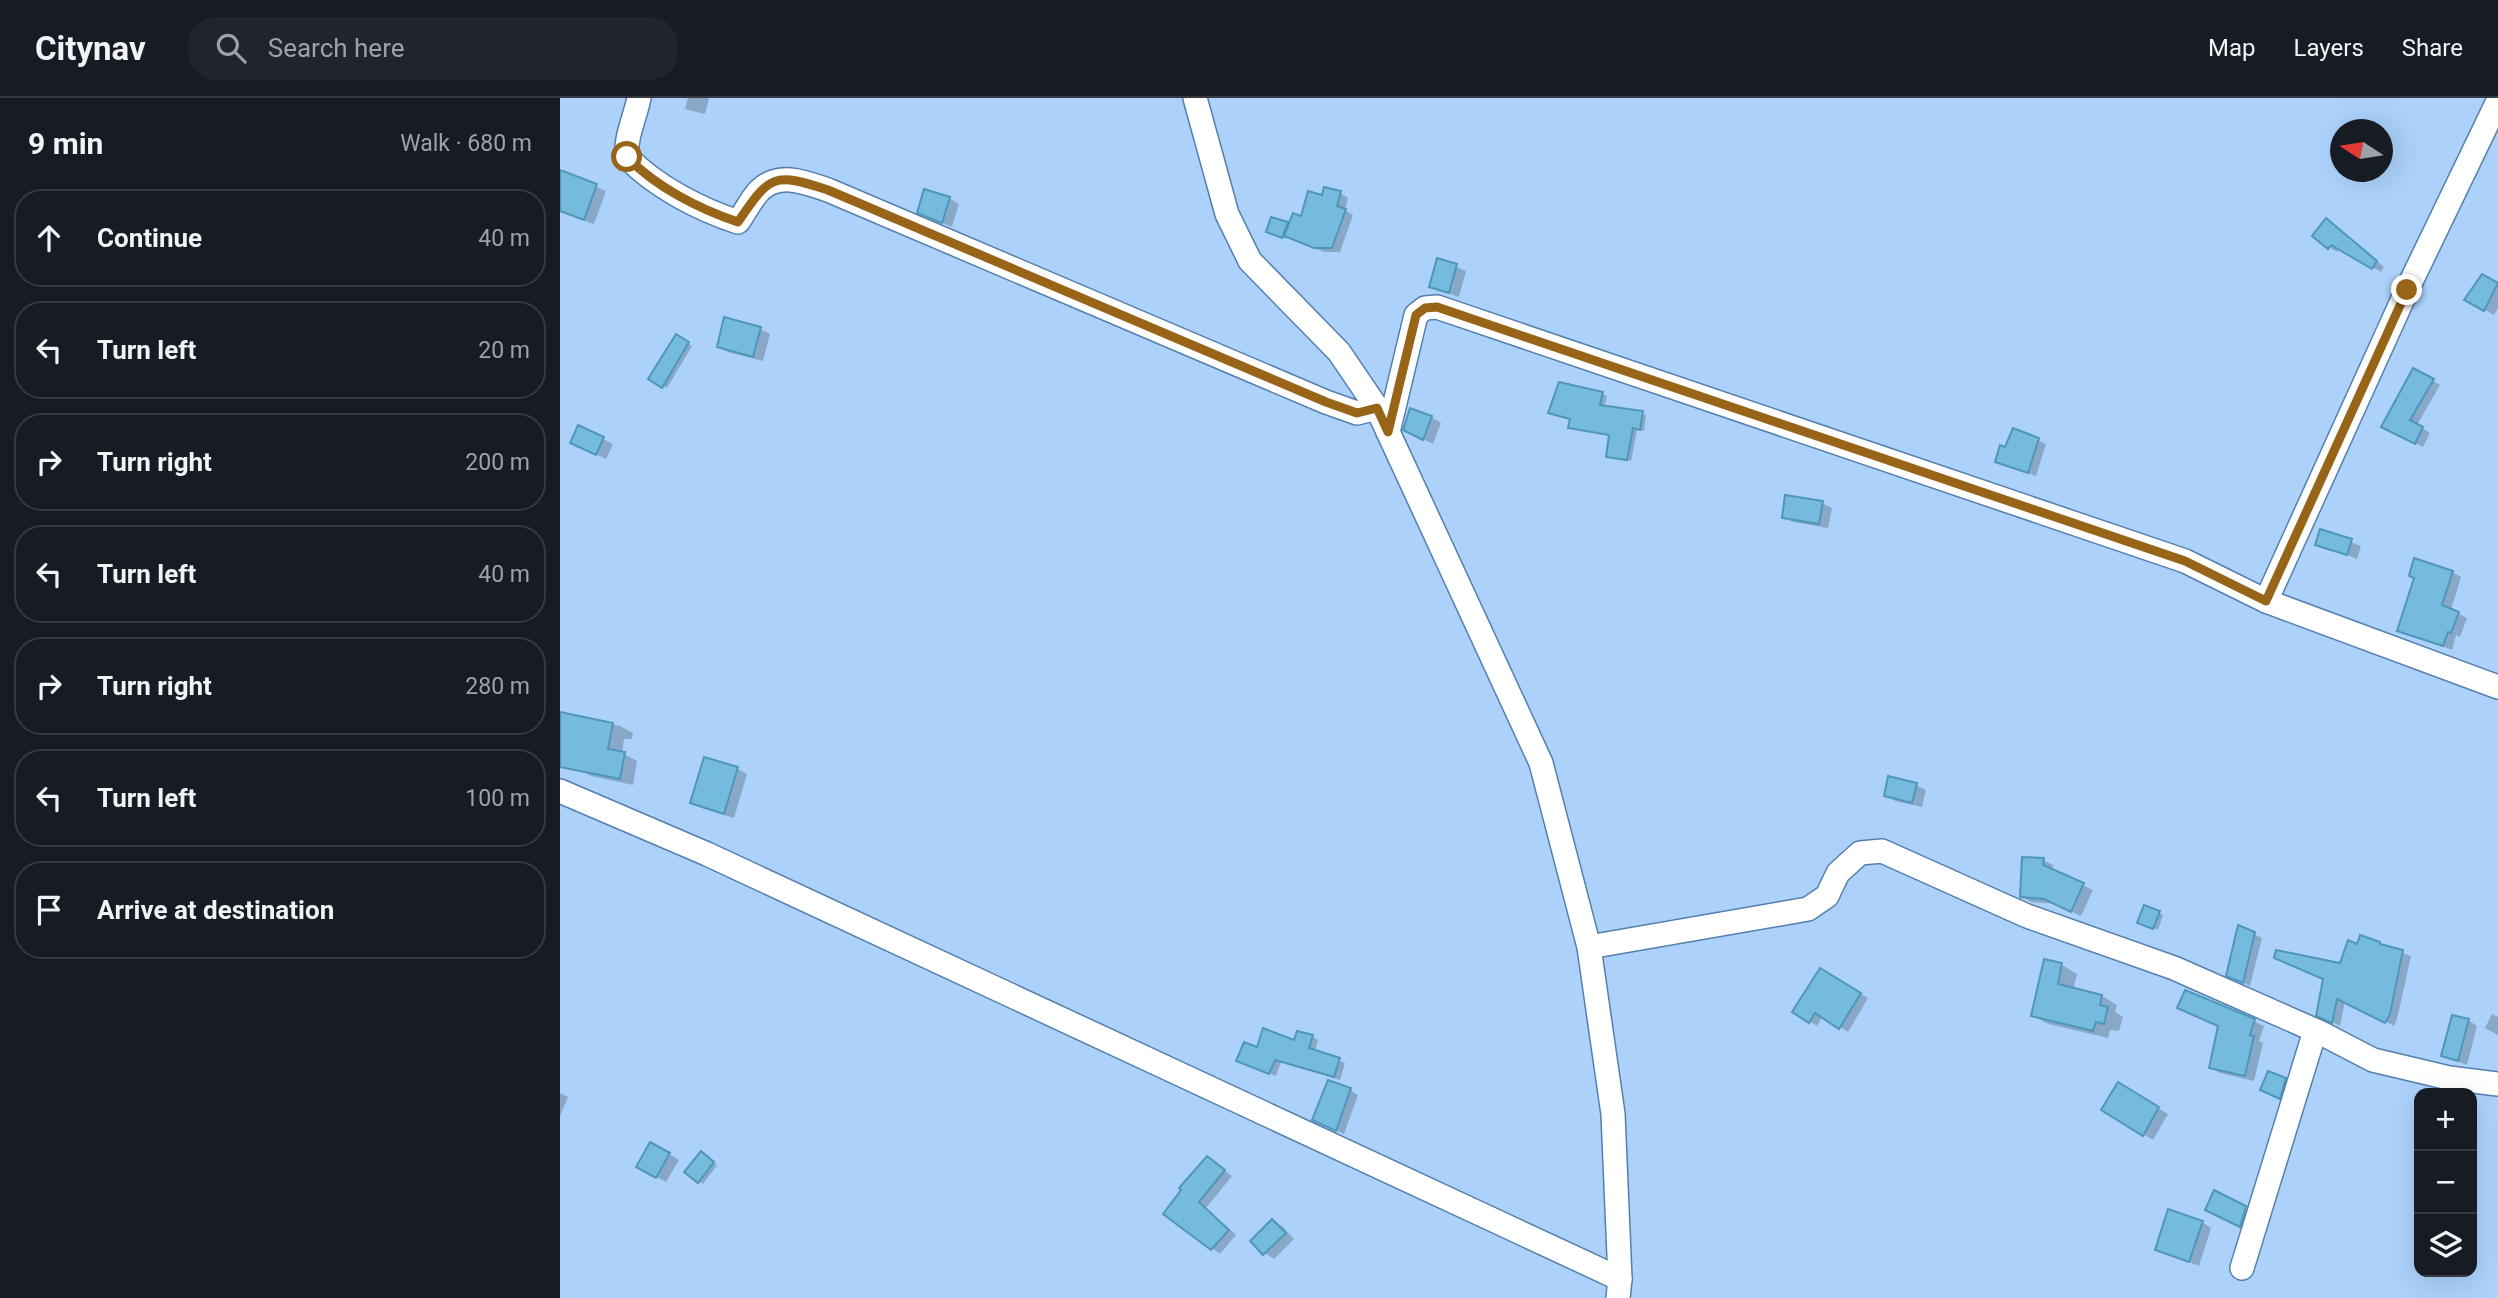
<!DOCTYPE html>
<html lang="en">
<head>
<meta charset="utf-8">
<style>
  :root { --surface:#171b24; --page:#20242c; --text:#f1f3f6; --muted:#9ea1a6; --line:#363941 }
  body { margin:0; font-family:Roboto,sans-serif; background:var(--page); color:var(--text) }
  .controls { position:absolute; right:21px; bottom:21px; display:grid; overflow:hidden; border-radius:14px; box-shadow:0 7px 28px #0002 }
  .controls button { width:63px; height:63px; display:grid; place-items:center; padding:0; border:0; border-bottom:2px solid var(--line); background:var(--surface); color:var(--text); font:35px sans-serif }
  .compass { position:absolute; left:1770px; top:21px; width:63px; height:63px; border-radius:50%; background:var(--surface); box-shadow:0 7px 28px #0002; rotate:282deg }
  .stop { position:absolute; width:21px; height:21px; margin:-16px; border:5px solid #976418; border-radius:50%; background:#fff }
  .stop.end { background:#976418; border-color:#fff; box-shadow:0 2px 7px #0008 }
  .list { margin:0; padding:0; list-style:none }
  h2 { display:flex; justify-content:space-between; align-items:center; height:91px; margin:0; padding:0 28px; font-size:30px }
  h2 small { font-size:23px; font-weight:400; color:var(--muted) }
  .list li { display:grid; grid-template-columns:46px 1fr auto; gap:21px; align-items:center; box-sizing:border-box; height:98px; margin:0 14px 14px; padding:0 14px; border:2px solid var(--line); border-radius:28px }
  .list b { display:block; font-size:26px; white-space:nowrap }
  .list em { font-size:23px; font-style:normal; color:var(--muted) }
  .icon { flex:none; width:38px; height:38px; fill:none; stroke:currentColor; stroke-width:2; stroke-linecap:round; stroke-linejoin:round }
  .map { position:relative; flex:none; width:1938px; height:1200px; overflow:hidden }
  header { display:flex; align-items:center; gap:42px; box-sizing:border-box; height:98px; padding:0 35px; background:var(--surface); border-bottom:2px solid var(--line) }
  header strong { font-size:33px }
  nav { display:flex; gap:38px; margin-inline-start:auto; font-size:24px }
  .search { width:490px; height:63px; background:var(--page); display:flex; align-items:center; gap:18px; box-sizing:border-box; padding:0 24px; border-radius:28px; color:var(--muted); font-size:26px }
  main { display:flex }
  aside { flex:1; background:var(--surface) }
  .map>svg:first-child { display:block }
  .shadow { fill:#0003 }
  .building { fill:#74bbde; stroke:#4f96b8; stroke-width:2 }
  .lines { fill:none; stroke-linecap:round; stroke-linejoin:round }
  .street-casing { stroke:#537faf; stroke-width:26 }
  .street { stroke:#fff; stroke-width:23 }
  .route { stroke:#976418; stroke-width:9 }
</style>
</head>
<body>
<header>
<strong>Citynav</strong>
<div class="search"><svg class="icon" aria-label="search" viewBox="0 0 24 24"><circle cx="10" cy="10" r="6"/><path d="M15 15l6 6"/></svg>Search here</div>
<nav><a>Map</a><a>Layers</a><a>Share</a></nav>
</header>
<main>
<aside>
<h2>9 min<small>Walk · 680 m</small></h2>
<ul class="list">
<li><svg class="icon" aria-label="ahead" viewBox="0 0 24 24"><path d="M12 20V5M6 11l6-6 6 6"/></svg><div><b>Continue</b></div><em>40 m</em></li>
<li><svg class="icon" aria-label="left" viewBox="0 0 24 24"><path d="M17 20v-9H6M10 6l-5 5 5 5"/></svg><div><b>Turn left</b></div><em>20 m</em></li>
<li><svg class="icon" aria-label="right" viewBox="0 0 24 24"><path d="M7 20v-9h11M14 6l5 5-5 5"/></svg><div><b>Turn right</b></div><em>200 m</em></li>
<li><svg class="icon" aria-label="left" viewBox="0 0 24 24"><path d="M17 20v-9H6M10 6l-5 5 5 5"/></svg><div><b>Turn left</b></div><em>40 m</em></li>
<li><svg class="icon" aria-label="right" viewBox="0 0 24 24"><path d="M7 20v-9h11M14 6l5 5-5 5"/></svg><div><b>Turn right</b></div><em>280 m</em></li>
<li><svg class="icon" aria-label="left" viewBox="0 0 24 24"><path d="M17 20v-9H6M10 6l-5 5 5 5"/></svg><div><b>Turn left</b></div><em>100 m</em></li>
<li><svg class="icon" aria-label="arrive" viewBox="0 0 24 24"><path d="M6 21V4h12l-3 4 3 4H6"/></svg><div><b>Arrive at destination</b></div></li>
</ul>
</aside>
<div class="map">
<svg width="1938" height="1200" viewBox="0 0 1938 1200">
  <rect width="100%" height="100%" fill="#acd2fb"/>
  <g class="shadow">
    <path d="M 128,0 L 149,0 L 145,16 L 125,11 Z"/>
    <path d="M 0,74 L 46,93 L 34,126 L 0,114 Z"/>
    <path d="M 780,95 L 788,100 L 785,112 L 793,117 L 780,154 L 764,154 L 728,138 L 726,141 L 712,136 L 727,126 L 730,128 L 742,121 L 764,99 Z"/>
    <path d="M 389,100 L 399,106 L 392,129 L 369,119 Z"/>
    <path d="M 1774,127 L 1824,169 L 1821,174 L 1780,150 L 1777,154 L 1769,149 Z"/>
    <path d="M 878,162 L 906,173 L 899,199 L 871,189 Z"/>
    <path d="M 1922,178 L 1938,187 L 1938,210 L 1934,217 L 1907,202 Z"/>
    <path d="M 200,231 L 210,236 L 203,263 L 168,254 L 159,248 Z"/>
    <path d="M 116,238 L 132,248 L 107,290 L 90,280 Z"/>
    <path d="M 1854,272 L 1880,287 L 1857,327 L 1870,335 L 1863,349 L 1830,333 Z"/>
    <path d="M 1042,296 L 1047,298 L 1044,310 L 1086,317 L 1084,333 L 1077,332 L 1071,363 L 1048,358 L 1051,338 L 1010,330 L 1011,321 Z"/>
    <path d="M 871,319 L 881,325 L 873,346 L 854,337 Z"/>
    <path d="M 19,329 L 53,346 L 46,361 L 21,349 Z"/>
    <path d="M 1454,332 L 1486,346 L 1476,378 L 1444,367 L 1446,351 Z"/>
    <path d="M 1262,405 L 1272,410 L 1268,430 L 1233,424 L 1224,419 Z"/>
    <path d="M 1762,433 L 1801,448 L 1797,461 L 1758,446 Z"/>
    <path d="M 1892,474 L 1901,479 L 1891,512 L 1907,520 L 1900,539 L 1896,537 L 1892,552 L 1839,532 Z"/>
    <path d="M 0,616 L 60,628 L 73,635 L 72,641 L 64,641 L 62,655 L 77,663 L 73,687 L 31,678 L 0,662 Z"/>
    <path d="M 145,661 L 178,671 L 187,676 L 174,720 L 142,710 L 132,705 Z"/>
    <path d="M 1356,687 L 1366,692 L 1362,709 L 1335,703 L 1326,697 Z"/>
    <path d="M 1483,762 L 1493,767 L 1493,773 L 1533,792 L 1521,818 L 1495,806 L 1471,804 L 1461,798 Z"/>
    <path d="M 1599,815 L 1603,817 L 1598,832 L 1584,826 Z"/>
    <path d="M 1694,836 L 1702,840 L 1690,888 L 1676,881 Z"/>
    <path d="M 1798,848 L 1825,849 L 1851,858 L 1837,921 L 1834,928 L 1785,903 L 1780,928 L 1766,921 L 1781,867 Z"/>
    <path d="M 1486,863 L 1502,867 L 1517,876 L 1513,892 L 1542,898 L 1557,907 L 1555,914 L 1563,919 L 1559,933 L 1550,932 L 1548,940 L 1488,926 L 1473,918 Z"/>
    <path d="M 1261,872 L 1308,900 L 1288,934 L 1263,918 L 1257,928 L 1234,914 Z"/>
    <path d="M 1626,894 L 1704,928 L 1699,943 L 1703,945 L 1694,983 L 1660,975 L 1651,970 L 1660,928 Z"/>
    <path d="M 1932,916 L 1938,919 L 1938,937 L 1925,930 Z"/>
    <path d="M 1908,922 L 1917,928 L 1907,967 L 1883,957 Z"/>
    <path d="M 752,939 L 758,942 L 755,954 L 785,965 L 780,982 L 721,964 L 716,978 L 685,966 Z"/>
    <path d="M 1725,982 L 1735,987 L 1729,1005 L 1711,997 Z"/>
    <path d="M 1558,987 L 1608,1016 L 1593,1042 L 1543,1011 Z"/>
    <path d="M 790,992 L 798,997 L 784,1036 L 763,1026 Z"/>
    <path d="M 0,995 L 8,999 L 0,1018 Z"/>
    <path d="M 91,1046 L 119,1062 L 106,1084 L 78,1069 Z"/>
    <path d="M 145,1058 L 157,1067 L 143,1086 L 139,1083 Z"/>
    <path d="M 647,1060 L 672,1078 L 646,1110 L 676,1137 L 660,1156 L 605,1116 Z"/>
    <path d="M 1655,1095 L 1695,1115 L 1690,1133 L 1656,1116 Z"/>
    <path d="M 712,1123 L 722,1128 L 734,1141 L 714,1161 L 705,1155 Z"/>
    <path d="M 1642,1124 L 1651,1130 L 1639,1168 L 1597,1151 Z"/>
  </g>
  <g class="building">
    <path d="M 0,72 L 37,86 L 24,122 L 0,113 Z"/>
    <path d="M 764,89 L 781,93 L 777,108 L 786,111 L 772,150 L 754,150 L 724,138 L 733,115 L 741,118 L 748,93 L 762,97 Z"/>
    <path d="M 364,91 L 390,99 L 382,125 L 357,115 Z"/>
    <path d="M 711,119 L 728,124 L 722,140 L 706,134 Z"/>
    <path d="M 1766,120 L 1817,163 L 1812,171 L 1771,147 L 1768,151 L 1752,138 Z"/>
    <path d="M 877,160 L 897,166 L 889,195 L 869,189 Z"/>
    <path d="M 1922,176 L 1938,185 L 1924,213 L 1904,202 Z"/>
    <path d="M 164,219 L 201,229 L 193,259 L 157,249 Z"/>
    <path d="M 116,236 L 129,244 L 102,290 L 88,281 Z"/>
    <path d="M 1853,270 L 1874,281 L 1850,322 L 1863,329 L 1855,346 L 1821,329 Z"/>
    <path d="M 999,284 L 1043,294 L 1040,307 L 1083,313 L 1080,332 L 1073,330 L 1067,362 L 1046,359 L 1049,337 L 1008,330 L 1010,321 L 988,315 Z"/>
    <path d="M 850,310 L 872,318 L 863,342 L 843,332 Z"/>
    <path d="M 18,327 L 44,339 L 36,357 L 10,345 Z"/>
    <path d="M 1453,330 L 1479,340 L 1468,375 L 1435,364 L 1440,347 L 1445,349 Z"/>
    <path d="M 1225,397 L 1263,403 L 1259,426 L 1222,420 Z"/>
    <path d="M 1760,431 L 1792,441 L 1787,457 L 1755,447 Z"/>
    <path d="M 1854,460 L 1893,473 L 1882,507 L 1899,514 L 1891,535 L 1888,534 L 1883,548 L 1837,533 L 1854,480 L 1849,478 Z"/>
    <path d="M 0,614 L 53,625 L 48,651 L 65,654 L 60,681 L 0,669 Z"/>
    <path d="M 144,659 L 178,669 L 164,716 L 130,705 Z"/>
    <path d="M 1328,678 L 1357,685 L 1352,705 L 1324,698 Z"/>
    <path d="M 1462,759 L 1484,760 L 1483,767 L 1524,785 L 1511,814 L 1484,801 L 1460,799 Z"/>
    <path d="M 1584,807 L 1600,813 L 1593,831 L 1577,825 Z"/>
    <path d="M 1678,827 L 1695,834 L 1683,885 L 1666,878 Z"/>
    <path d="M 1800,837 L 1820,844 L 1820,846 L 1843,852 L 1830,916 L 1825,925 L 1777,901 L 1772,925 L 1756,918 L 1763,881 L 1714,860 L 1716,852 L 1780,865 L 1788,842 L 1797,846 Z"/>
    <path d="M 1484,861 L 1502,865 L 1498,886 L 1542,897 L 1540,907 L 1548,909 L 1544,926 L 1536,924 L 1533,933 L 1471,918 Z"/>
    <path d="M 1260,870 L 1301,895 L 1279,931 L 1255,915 L 1249,925 L 1232,914 Z"/>
    <path d="M 1625,892 L 1695,921 L 1690,937 L 1694,938 L 1685,978 L 1649,970 L 1658,928 L 1617,910 Z"/>
    <path d="M 1892,917 L 1909,921 L 1898,963 L 1881,958 Z"/>
    <path d="M 703,930 L 734,942 L 737,933 L 753,937 L 749,950 L 780,960 L 774,979 L 715,962 L 709,976 L 676,963 L 684,944 L 697,949 Z"/>
    <path d="M 1708,973 L 1726,980 L 1720,1001 L 1700,992 Z"/>
    <path d="M 768,982 L 791,990 L 776,1033 L 752,1022 Z"/>
    <path d="M 1558,984 L 1599,1009 L 1583,1038 L 1541,1012 Z"/>
    <path d="M 90,1044 L 110,1055 L 96,1080 L 76,1069 Z"/>
    <path d="M 141,1053 L 154,1064 L 138,1085 L 124,1074 Z"/>
    <path d="M 647,1058 L 665,1072 L 639,1104 L 669,1132 L 651,1152 L 603,1116 L 621,1092 L 619,1090 Z"/>
    <path d="M 1654,1092 L 1686,1108 L 1680,1129 L 1645,1112 Z"/>
    <path d="M 1608,1111 L 1643,1123 L 1629,1164 L 1595,1152 Z"/>
    <path d="M 712,1121 L 726,1135 L 703,1157 L 690,1143 Z"/>
  </g>
  <g class="lines">
    <g class="street-casing">
      <g id="street">
        <path d="M 79,0 C 75,20 65,39 67,59 C 96,89 139,111 178,124 C 185,114 192,100 200,92 C 220,73 247,85 268,92 L 766,304 L 797,315 L 817,310"/>
        <path d="M 635,0 L 667,116 L 690,163 L 779,254 L 817,310 L 981,665 L 1029,849 L 1053,1016 L 1060,1181 L 1058,1200"/>
        <path d="M 828,334 L 856,217 L 865,210 L 877,209 L 1625,463 L 1706,503 L 1938,589"/>
        <path d="M 1706,503 L 1847,192 L 1938,3"/>
        <path d="M 0,693 L 147,756 L 1060,1181"/>
        <path d="M 1029,849 L 1248,811 L 1267,798 L 1278,775 L 1300,755 L 1322,753 L 1467,818 L 1614,870 L 1761,935 L 1813,962 L 1889,980 L 1938,986"/>
        <path d="M 1682,1170 L 1755,933"/>
      </g>
    </g>
    <use href="#street" class="street"/>
  </g>
  <g class="lines">
    <path class="route" d="M 67,59 C 96,89 139,111 178,124 C 210,77 213,74 268,92 L 766,304 L 797,315 L 817,310 L 828,334 L 856,217 L 865,210 L 877,209 L 1625,463 L 1706,503 L 1847,192"/>
  </g>
</svg>
<div class="controls">
<button>+</button>
<button>−</button>
<button><svg class="icon" aria-label="layers" viewBox="0 0 24 24"><path d="M12 4l9 5-9 5-9-5zM3 14l9 5 9-5"/></svg></button>
</div>
<svg class="compass" viewBox="-18 -18 36 36"><path d="M0-13l5 13h-10z" fill="#e53935"/><path d="M0 13l5-13h-10z" fill="#9ea1a6"/></svg>
<div class="stop" style="left:67px;top:59px"></div>
<div class="stop end" style="left:1847px;top:192px"></div>
</div>
</main>
</body>
</html>
